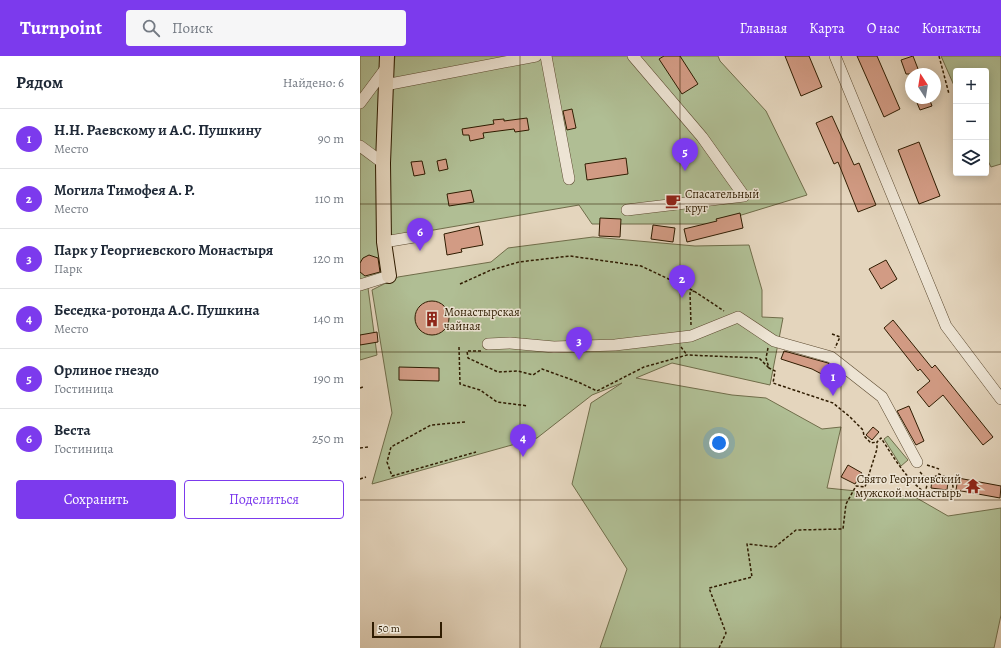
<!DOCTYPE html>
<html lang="ru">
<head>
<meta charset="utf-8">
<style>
  :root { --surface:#fff; --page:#f6f6f7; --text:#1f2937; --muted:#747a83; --line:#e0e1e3; --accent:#7c3aed }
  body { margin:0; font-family:Alegreya,serif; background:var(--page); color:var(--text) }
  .controls { position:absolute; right:12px; top:12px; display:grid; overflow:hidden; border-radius:4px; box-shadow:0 2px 10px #0003 }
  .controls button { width:36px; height:36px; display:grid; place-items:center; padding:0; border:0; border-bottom:1px solid var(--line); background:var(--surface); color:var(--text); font:20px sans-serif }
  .compass { position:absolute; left:545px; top:12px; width:36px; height:36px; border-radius:50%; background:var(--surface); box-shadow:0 2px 10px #0003; rotate:348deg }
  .scale { position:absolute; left:12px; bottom:10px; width:70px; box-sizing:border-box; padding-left:4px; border:2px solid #2f1c01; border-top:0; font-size:11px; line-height:14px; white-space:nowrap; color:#2f1c01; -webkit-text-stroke:3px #ede4d4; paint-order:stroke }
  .you { position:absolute; left:359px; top:387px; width:14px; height:14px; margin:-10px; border:3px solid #fff; border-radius:50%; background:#1a73e8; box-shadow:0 0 0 6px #1a73e833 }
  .badge { display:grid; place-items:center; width:26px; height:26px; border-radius:50%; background:var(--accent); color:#fff; font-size:13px; font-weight:700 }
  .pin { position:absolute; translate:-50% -33px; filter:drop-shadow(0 1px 2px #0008) }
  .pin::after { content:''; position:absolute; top:21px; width:14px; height:12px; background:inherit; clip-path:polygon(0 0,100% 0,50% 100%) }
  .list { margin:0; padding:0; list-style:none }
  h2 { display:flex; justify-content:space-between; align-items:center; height:52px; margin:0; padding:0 16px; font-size:17px }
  h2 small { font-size:13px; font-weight:400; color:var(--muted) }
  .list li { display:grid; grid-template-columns:26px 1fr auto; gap:12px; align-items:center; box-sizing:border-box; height:60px; padding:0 16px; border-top:1px solid var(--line) }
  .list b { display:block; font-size:15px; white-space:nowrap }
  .list p { margin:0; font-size:13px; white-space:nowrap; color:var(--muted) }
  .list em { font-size:13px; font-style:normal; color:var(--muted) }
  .actions { display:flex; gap:8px; padding:12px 16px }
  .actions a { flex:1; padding:9px 0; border:1px solid var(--accent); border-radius:4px; text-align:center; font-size:14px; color:var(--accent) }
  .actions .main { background:var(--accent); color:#fff }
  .icon { flex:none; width:22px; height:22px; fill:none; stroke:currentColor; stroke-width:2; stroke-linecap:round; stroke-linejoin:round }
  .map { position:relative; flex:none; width:641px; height:592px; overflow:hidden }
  header { display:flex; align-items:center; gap:24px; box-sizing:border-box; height:56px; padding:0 20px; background:var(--accent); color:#fff }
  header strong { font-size:19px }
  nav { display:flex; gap:22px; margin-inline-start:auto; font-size:14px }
  .search { width:280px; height:36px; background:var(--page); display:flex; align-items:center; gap:10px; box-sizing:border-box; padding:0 14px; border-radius:4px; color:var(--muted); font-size:15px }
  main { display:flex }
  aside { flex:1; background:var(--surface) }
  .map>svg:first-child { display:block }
  .green { fill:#b0be94; stroke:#706d4a }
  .building { fill:#d29b84; stroke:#2f1c01 }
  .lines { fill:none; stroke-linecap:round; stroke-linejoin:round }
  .minor-casing { stroke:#5c4a30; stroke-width:12 }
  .major-casing { stroke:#2f1c01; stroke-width:16 }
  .path { stroke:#2f1c01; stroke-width:1.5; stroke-dasharray:3 2; stroke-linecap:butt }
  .minor { stroke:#ede4d4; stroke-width:11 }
  .major { stroke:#e4d5bd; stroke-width:14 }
  .grid { fill:none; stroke:#2f1c01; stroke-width:1; stroke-opacity:0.55 }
  .labels { text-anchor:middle; stroke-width:3; stroke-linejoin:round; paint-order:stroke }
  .poi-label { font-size:12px; fill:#2f1c01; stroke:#ede4d4; text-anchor:start }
</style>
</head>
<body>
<header>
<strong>Turnpoint</strong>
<div class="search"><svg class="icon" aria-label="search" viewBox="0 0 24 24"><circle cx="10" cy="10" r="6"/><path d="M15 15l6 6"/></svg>Поиск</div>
<nav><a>Главная</a><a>Карта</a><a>О нас</a><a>Контакты</a></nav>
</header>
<main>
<aside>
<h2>Рядом<small>Найдено: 6</small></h2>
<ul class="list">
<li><span class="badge">1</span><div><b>Н.Н. Раевскому и А.С. Пушкину</b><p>Место</p></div><em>90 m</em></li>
<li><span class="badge">2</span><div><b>Могила Тимофея А. Р.</b><p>Место</p></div><em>110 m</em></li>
<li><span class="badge">3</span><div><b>Парк у Георгиевского Монастыря</b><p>Парк</p></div><em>120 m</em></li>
<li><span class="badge">4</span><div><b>Беседка-ротонда А.С. Пушкина</b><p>Место</p></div><em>140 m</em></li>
<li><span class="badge">5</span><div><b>Орлиное гнездо</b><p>Гостиница</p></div><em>190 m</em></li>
<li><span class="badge">6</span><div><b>Веста</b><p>Гостиница</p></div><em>250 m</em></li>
</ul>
<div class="actions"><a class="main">Сохранить</a><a>Поделиться</a></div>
</aside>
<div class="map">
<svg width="641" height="592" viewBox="0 0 641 592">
  <rect width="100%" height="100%" fill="#e4d5bd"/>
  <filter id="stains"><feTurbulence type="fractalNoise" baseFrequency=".005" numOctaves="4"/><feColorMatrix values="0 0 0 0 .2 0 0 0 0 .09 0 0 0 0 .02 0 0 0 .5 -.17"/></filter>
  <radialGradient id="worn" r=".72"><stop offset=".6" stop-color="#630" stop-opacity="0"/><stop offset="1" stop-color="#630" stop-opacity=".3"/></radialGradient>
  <g class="green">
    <path d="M 0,0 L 30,0 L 25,218 L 8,232 L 17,299 L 0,304 Z"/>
    <path d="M 35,0 L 358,0 L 360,5 L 406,55 L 447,139 L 352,168 L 232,168 L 219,149 L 27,182 L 24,107 Z"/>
    <path d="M 581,0 L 641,0 L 641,108 L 631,111 L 626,101 L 626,15 L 596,15 L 596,34 Z"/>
    <path d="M 233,181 L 335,190 L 389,189 L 402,234 L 402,261 L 423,262 L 410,329 L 312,307 L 276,322 L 372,339 L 406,342 L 462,373 L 481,371 L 467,432 L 555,441 L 588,460 L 641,452 L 641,559 L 634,592 L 240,592 L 267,513 L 212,428 L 231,347 L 262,327 L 232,339 L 177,382 L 12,428 L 32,357 L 12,234 L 38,221 L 131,206 L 148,192 Z"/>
    <path d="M 528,380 L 548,404 L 541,410 L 524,383 Z"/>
  </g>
  <g class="building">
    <path d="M 304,0 L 320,0 L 338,28 L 322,38 L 299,3 Z"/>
    <path d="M 425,0 L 449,0 L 462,31 L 441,40 Z"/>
    <path d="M 497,0 L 517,0 L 540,53 L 524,61 Z"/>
    <path d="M 553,0 L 560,18 L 546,18 L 541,4 Z"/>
    <path d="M 555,42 L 569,42 L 572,50 L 560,54 Z"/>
    <path d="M 212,53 L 216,72 L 207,74 L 203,55 Z"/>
    <path d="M 472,60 L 494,109 L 499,107 L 516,149 L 498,156 L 478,106 L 474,108 L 456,67 Z"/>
    <path d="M 167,62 L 169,74 L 155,76 L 154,73 L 123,77 L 124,82 L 110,85 L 109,79 L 103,79 L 102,73 L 134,68 L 133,64 L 144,63 L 144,65 Z"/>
    <path d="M 559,86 L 580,140 L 559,148 L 538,94 Z"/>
    <path d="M 266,102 L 268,118 L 227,124 L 225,108 Z"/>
    <path d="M 86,103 L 88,113 L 79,115 L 77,105 Z"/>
    <path d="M 62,105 L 65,118 L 54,120 L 51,106 Z"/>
    <path d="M 111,134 L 114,146 L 89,150 L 87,138 Z"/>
    <path d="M 380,157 L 383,172 L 327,186 L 324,173 L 357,165 L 356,163 Z"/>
    <path d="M 240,162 L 261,163 L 260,181 L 239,180 Z"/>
    <path d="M 293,169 L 315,172 L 313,186 L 291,183 Z"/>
    <path d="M 119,170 L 123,189 L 101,193 L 102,196 L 87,199 L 84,178 Z"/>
    <path d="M 9,199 L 18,202 L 20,216 L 5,220 L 0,216 L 0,207 L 3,202 Z"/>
    <path d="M 526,204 L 537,223 L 521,233 L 509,213 Z"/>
    <circle cx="72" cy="262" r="17"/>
    <path d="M 533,264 L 572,312 L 575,309 L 633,381 L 623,389 L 583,339 L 569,351 L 557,336 L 570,325 L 560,313 L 558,315 L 524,272 Z"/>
    <path d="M 17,276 L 18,286 L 0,289 L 0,279 Z"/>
    <path d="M 424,295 L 468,307 L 479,317 L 475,325 L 452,313 L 421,303 Z"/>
    <path d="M 39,311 L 79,312 L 79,325 L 39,324 Z"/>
    <path d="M 549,350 L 564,385 L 556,389 L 537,355 Z"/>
    <path d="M 513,371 L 519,376 L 512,384 L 506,379 Z"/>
    <path d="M 488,409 L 502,417 L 495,428 L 481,421 Z"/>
    <path d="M 598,422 L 641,430 L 640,442 L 596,434 Z"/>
    <path d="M 572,424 L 588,426 L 587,434 L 571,432 Z"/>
  </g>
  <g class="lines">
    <g class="minor-casing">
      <g id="minor">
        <path d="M 186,0 L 209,123"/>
        <path d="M 475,0 L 586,270 L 641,343"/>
        <path d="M 25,29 L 176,0"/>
        <path d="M 0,47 L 26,12"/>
        <path d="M 0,90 L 23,107"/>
        <path d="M 267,154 L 384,140 L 342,81 L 273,0"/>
        <path d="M 24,186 L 60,180"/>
        <path d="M 0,229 L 29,220"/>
        <path d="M 128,288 L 150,287 L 194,291 L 255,289 L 331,280 L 378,261 L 414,285 L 471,301 L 522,341 L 557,406"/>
      </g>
    </g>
    <g class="major-casing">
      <path id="major" d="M 27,0 L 23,107 L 24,186 L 29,220"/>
    </g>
    <g class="path">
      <path d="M 579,0 L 589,38"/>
      <path d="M 100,228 L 131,214 L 159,206 L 210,200 L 281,210 L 334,235 L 364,255"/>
      <path d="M 331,269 L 330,237 L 334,235"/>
      <path d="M 472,278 L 480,281 L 475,292"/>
      <path d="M 99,291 L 100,328 L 120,334 L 137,346 L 168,350"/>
      <path d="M 321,291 L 327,299"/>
      <path d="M 408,292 L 406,302 L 409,312 L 415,315 L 413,327 L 473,347 L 489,360 L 503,374 L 504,380 L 511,387 L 517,386"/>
      <path d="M 121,295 L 107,295 L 108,302 L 138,316 L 158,315 L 173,319 L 182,313 L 218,326 L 237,335 L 284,311 L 327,299 L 399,302 L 409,312"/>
      <path d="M 0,332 L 3,331"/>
      <path d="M 105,366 L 71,369 L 31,391 L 27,406 L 32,420 L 116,396"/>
      <path d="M 0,392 L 8,391"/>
      <path d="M 567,409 L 579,413"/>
      <path d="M 560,416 L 568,425"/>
      <path d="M 0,423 L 6,421"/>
      <path d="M 359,592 L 366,577 L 349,532 L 392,521 L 387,488 L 415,491 L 436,474 L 483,473 L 486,448 L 496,430 L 505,431 L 517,393 L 517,386 L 521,382 C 533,400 556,441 580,441 C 583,441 587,439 589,438 L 593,431 L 592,424 L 579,418 L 568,425 L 565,437"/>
    </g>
    <use href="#minor" class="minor"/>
    <use href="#major" class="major"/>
  </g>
  <path class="grid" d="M 160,0 L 160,592M 320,0 L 320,592M 481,0 L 481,592M 0,148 L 641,148M 0,296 L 641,296M 0,444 L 641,444"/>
  <defs>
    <g id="cafe-bare" transform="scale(1.2)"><path d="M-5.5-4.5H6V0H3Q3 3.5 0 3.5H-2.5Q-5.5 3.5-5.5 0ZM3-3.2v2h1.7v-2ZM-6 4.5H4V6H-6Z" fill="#8f2418" stroke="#ede4d4" stroke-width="2.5" paint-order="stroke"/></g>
    <g id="building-bare" transform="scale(1.2)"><path d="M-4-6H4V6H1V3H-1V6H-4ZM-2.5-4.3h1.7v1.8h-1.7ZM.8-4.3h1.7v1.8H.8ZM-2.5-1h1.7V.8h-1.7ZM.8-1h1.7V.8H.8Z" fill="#8f2418" stroke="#ede4d4" stroke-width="2.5" paint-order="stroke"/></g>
    <g id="temple-bare" transform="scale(1.2)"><path d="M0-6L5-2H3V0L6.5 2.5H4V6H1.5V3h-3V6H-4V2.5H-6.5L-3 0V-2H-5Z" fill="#8f2418" stroke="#ede4d4" stroke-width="2.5" paint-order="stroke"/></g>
  </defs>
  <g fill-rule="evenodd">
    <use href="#cafe-bare" x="313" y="145"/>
    <use href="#building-bare" x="72" y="263"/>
    <use href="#temple-bare" x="613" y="430"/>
  </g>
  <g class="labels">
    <g class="poi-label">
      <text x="325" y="142">Спасательный<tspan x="325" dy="14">круг</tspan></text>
      <text x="84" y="260">Монастырская<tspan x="84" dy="14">чайная</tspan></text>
      <text x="601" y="427" text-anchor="end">Свято Георгиевский<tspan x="601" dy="14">мужской монастырь</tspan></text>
    </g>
  </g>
  <rect width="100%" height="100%" filter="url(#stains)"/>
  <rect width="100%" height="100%" fill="url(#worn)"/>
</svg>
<div class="controls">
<button>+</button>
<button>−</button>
<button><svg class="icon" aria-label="layers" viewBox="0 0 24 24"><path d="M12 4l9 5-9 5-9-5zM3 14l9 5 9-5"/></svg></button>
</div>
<svg class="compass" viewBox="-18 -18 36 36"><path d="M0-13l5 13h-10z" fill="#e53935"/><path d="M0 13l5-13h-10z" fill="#747a83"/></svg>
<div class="scale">50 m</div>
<div class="you"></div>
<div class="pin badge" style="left:473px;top:340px">1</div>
<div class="pin badge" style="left:322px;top:242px">2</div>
<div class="pin badge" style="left:219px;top:304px">3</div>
<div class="pin badge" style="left:163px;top:401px">4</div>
<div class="pin badge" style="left:325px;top:115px">5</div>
<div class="pin badge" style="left:60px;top:195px">6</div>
</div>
</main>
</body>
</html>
